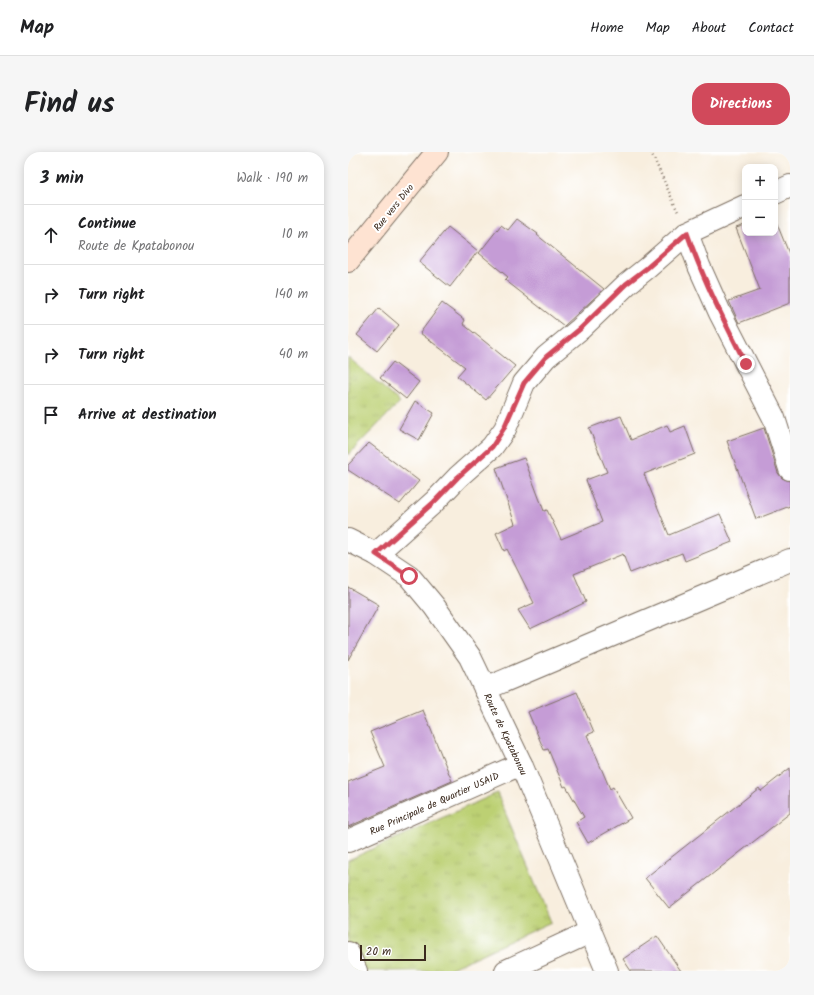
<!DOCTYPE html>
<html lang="en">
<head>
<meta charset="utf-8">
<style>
  :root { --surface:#fff; --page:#f6f6f6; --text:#202124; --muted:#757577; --line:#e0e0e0; --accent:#d1495b }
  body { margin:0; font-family:Kalam,sans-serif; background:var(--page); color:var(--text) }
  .controls { position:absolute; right:12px; top:12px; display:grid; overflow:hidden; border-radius:8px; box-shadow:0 2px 10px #0003 }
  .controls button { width:36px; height:36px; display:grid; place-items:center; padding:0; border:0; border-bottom:1px solid var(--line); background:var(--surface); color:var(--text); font:20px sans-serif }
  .scale { position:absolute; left:12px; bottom:10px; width:66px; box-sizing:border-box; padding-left:4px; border:2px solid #3b2a1e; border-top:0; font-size:11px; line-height:14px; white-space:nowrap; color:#3b2a1e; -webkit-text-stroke:3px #fff; paint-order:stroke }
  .stop { position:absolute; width:12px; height:12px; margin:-9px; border:3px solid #d1495b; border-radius:50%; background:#fff }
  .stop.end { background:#d1495b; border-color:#fff; box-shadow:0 1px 4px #0008 }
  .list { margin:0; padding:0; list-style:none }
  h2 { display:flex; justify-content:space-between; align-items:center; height:52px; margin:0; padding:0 16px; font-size:17px }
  h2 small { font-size:13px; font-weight:400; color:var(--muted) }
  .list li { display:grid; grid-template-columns:26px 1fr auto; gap:12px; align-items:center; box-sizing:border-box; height:60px; padding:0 16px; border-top:1px solid var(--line) }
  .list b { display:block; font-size:15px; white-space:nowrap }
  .list p { margin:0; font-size:13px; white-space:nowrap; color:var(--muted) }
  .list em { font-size:13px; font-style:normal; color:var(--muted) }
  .icon { flex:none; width:22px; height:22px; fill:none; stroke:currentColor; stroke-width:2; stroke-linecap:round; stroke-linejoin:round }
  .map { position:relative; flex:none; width:442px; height:819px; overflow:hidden; border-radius:16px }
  header { display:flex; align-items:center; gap:24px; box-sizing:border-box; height:56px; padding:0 20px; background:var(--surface); border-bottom:1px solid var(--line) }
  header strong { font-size:19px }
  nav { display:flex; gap:22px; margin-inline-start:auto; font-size:14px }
  .intro { display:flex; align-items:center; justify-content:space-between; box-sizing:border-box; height:96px; padding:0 24px }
  h1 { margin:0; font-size:28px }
  .button { padding:10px 18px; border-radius:16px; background:var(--accent); color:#fff; font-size:14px; font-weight:700 }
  main { display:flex; gap:24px; padding:0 24px }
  aside { flex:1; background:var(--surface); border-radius:16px; box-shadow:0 2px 10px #0003 }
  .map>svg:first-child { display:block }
  .grass { fill:url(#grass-tufts); stroke:#7c7d48 }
  .building { fill:#c59cd6 }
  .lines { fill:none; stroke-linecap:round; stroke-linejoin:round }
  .minor-casing { stroke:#7d6f61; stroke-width:24 }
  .secondary-casing { stroke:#7d6f61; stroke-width:24 }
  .path { stroke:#7d6f61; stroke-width:2.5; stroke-dasharray:1 3; stroke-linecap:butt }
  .minor { stroke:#fff; stroke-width:22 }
  .secondary { stroke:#fee3d2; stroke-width:22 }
  .route { stroke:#d1495b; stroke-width:5 }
  .labels { text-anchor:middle; stroke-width:4; stroke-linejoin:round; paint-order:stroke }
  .street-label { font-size:10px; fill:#3b2a1e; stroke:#fff }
</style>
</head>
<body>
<header>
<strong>Map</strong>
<nav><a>Home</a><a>Map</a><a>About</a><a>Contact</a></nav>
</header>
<div class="intro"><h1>Find us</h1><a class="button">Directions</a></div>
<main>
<aside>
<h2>3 min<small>Walk · 190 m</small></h2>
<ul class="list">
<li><svg class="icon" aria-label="ahead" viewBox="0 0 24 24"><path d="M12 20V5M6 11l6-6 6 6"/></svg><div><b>Continue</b><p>Route de Kpatabonou</p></div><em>10 m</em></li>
<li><svg class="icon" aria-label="right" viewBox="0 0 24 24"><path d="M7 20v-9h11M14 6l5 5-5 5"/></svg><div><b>Turn right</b></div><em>140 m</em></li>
<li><svg class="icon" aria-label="right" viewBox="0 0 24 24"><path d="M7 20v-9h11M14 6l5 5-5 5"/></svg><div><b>Turn right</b></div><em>40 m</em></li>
<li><svg class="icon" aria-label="arrive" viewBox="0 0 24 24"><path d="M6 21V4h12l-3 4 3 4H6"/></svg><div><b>Arrive at destination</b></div></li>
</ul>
</aside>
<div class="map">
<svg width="442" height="819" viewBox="0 0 442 819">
  <defs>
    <pattern id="grass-tufts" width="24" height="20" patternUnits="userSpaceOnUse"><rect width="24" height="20" fill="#bcd073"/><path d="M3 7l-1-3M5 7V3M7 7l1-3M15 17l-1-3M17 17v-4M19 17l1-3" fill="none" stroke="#a2b363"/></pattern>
  </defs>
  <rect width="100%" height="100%" fill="#fff"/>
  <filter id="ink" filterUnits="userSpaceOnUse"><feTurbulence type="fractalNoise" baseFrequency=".025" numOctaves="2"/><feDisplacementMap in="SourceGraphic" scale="8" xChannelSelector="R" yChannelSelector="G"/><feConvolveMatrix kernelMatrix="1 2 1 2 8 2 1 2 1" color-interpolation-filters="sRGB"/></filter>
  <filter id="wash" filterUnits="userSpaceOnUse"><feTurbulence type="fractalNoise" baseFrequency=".012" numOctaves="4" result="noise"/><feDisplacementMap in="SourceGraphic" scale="16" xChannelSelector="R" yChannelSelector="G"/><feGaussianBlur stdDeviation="0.9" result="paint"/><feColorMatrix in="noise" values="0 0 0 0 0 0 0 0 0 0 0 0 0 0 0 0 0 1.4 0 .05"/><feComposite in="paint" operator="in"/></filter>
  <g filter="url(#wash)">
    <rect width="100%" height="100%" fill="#f8eede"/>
    <g class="grass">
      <path d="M 0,205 L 52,250 L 0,303 Z"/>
      <path d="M 149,641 L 203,770 L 97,819 L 0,819 L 0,708 Z"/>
    </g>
    <g id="blocks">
      <g class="building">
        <path d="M 169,67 L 190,82 L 189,83 L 256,137 L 216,174 L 157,128 L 160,125 L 131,101 L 153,73 L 160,78 Z"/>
        <path d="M 427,67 L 442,104 L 442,151 L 391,171 L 381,149 L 412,138 L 388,76 L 397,73 L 397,81 L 427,81 Z"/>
        <path d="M 100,75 L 130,99 L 102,135 L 71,110 Z"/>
        <path d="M 94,151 L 117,168 L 115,172 L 167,214 L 138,248 L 109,224 L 117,215 L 72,181 Z"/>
        <path d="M 31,156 L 51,173 L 29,199 L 9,183 Z"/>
        <path d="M 45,210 L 71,230 L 58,247 L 32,226 Z"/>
        <path d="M 67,249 L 86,261 L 71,288 L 51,277 Z"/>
        <path d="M 273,264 L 283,288 L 319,273 L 322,280 L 337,274 L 347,302 L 296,322 L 321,383 L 372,362 L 384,390 L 337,409 L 334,401 L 282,421 L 275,402 L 226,422 L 238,450 L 182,477 L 170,458 L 186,451 L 159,397 L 156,399 L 148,381 L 167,372 L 148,316 L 176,306 L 196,359 L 199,358 L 213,387 L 254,370 L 238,328 L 259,320 L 241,276 Z"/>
        <path d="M 416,276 L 430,321 L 434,326 L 442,329 L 442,354 L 408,367 L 379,289 Z"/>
        <path d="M 21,291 L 71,329 L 52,352 L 0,318 L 0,313 Z"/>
        <path d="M 0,435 L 31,453 L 0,508 Z"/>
        <path d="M 229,540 L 246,580 L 239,583 L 262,637 L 265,635 L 283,666 L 240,691 L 228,670 L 236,665 L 218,634 L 216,635 L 200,597 L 196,598 L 180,560 Z"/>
        <path d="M 75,558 L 104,629 L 0,675 L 0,630 L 37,615 L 22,580 Z"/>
        <path d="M 442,616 L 442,661 L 321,756 L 297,726 L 411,636 L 413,639 Z"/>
        <path d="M 309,784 L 333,819 L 283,819 L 275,807 Z"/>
      </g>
    </g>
  </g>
  <g filter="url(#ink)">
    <use href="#blocks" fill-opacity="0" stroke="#7d6f61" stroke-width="1"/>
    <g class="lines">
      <g class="minor-casing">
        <g id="minor">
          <path d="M 427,41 L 442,34"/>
          <path d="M 339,81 L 351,114 L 372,161 L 426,266 L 442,317"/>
          <path d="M 0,388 L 28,402 L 61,424 L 86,454 L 122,505 L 173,612 L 259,819"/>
          <path d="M 28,402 L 86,350 L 110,325 L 144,295 L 157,277 L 176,231 L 198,205 L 232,177 L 279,132 L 299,116 L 339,81 L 397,54"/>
          <path d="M 137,537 L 442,408"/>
          <path d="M 0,689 L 173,612"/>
          <path d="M 0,801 L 8,819"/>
          <path d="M 158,819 L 242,780"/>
        </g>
      </g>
      <g class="secondary-casing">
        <path id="secondary" d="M 0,109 L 89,0"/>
      </g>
      <path class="path" d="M 303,0 L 330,60"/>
      <use href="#minor" class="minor"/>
      <use href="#secondary" class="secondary"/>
    </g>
  </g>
  <g class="lines" filter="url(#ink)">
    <path class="route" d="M 61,424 L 28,402 L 86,350 L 110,325 L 144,295 L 156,276 L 176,231 L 198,205 L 232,177 L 278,132 L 299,116 L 339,81 C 355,127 376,169 398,212"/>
  </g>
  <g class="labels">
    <g class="street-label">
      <text transform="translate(45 55) rotate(-51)" y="4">Rue vers Divo</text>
      <text transform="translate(158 582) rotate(65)" y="4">Route de Kpatabonou</text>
      <text transform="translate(86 651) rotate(-24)" y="4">Rue Principale de Quartier USAID</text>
    </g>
  </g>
</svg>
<div class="controls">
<button>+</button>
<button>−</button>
</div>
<div class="scale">20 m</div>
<div class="stop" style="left:61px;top:424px"></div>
<div class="stop end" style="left:398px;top:212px"></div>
</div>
</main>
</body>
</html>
